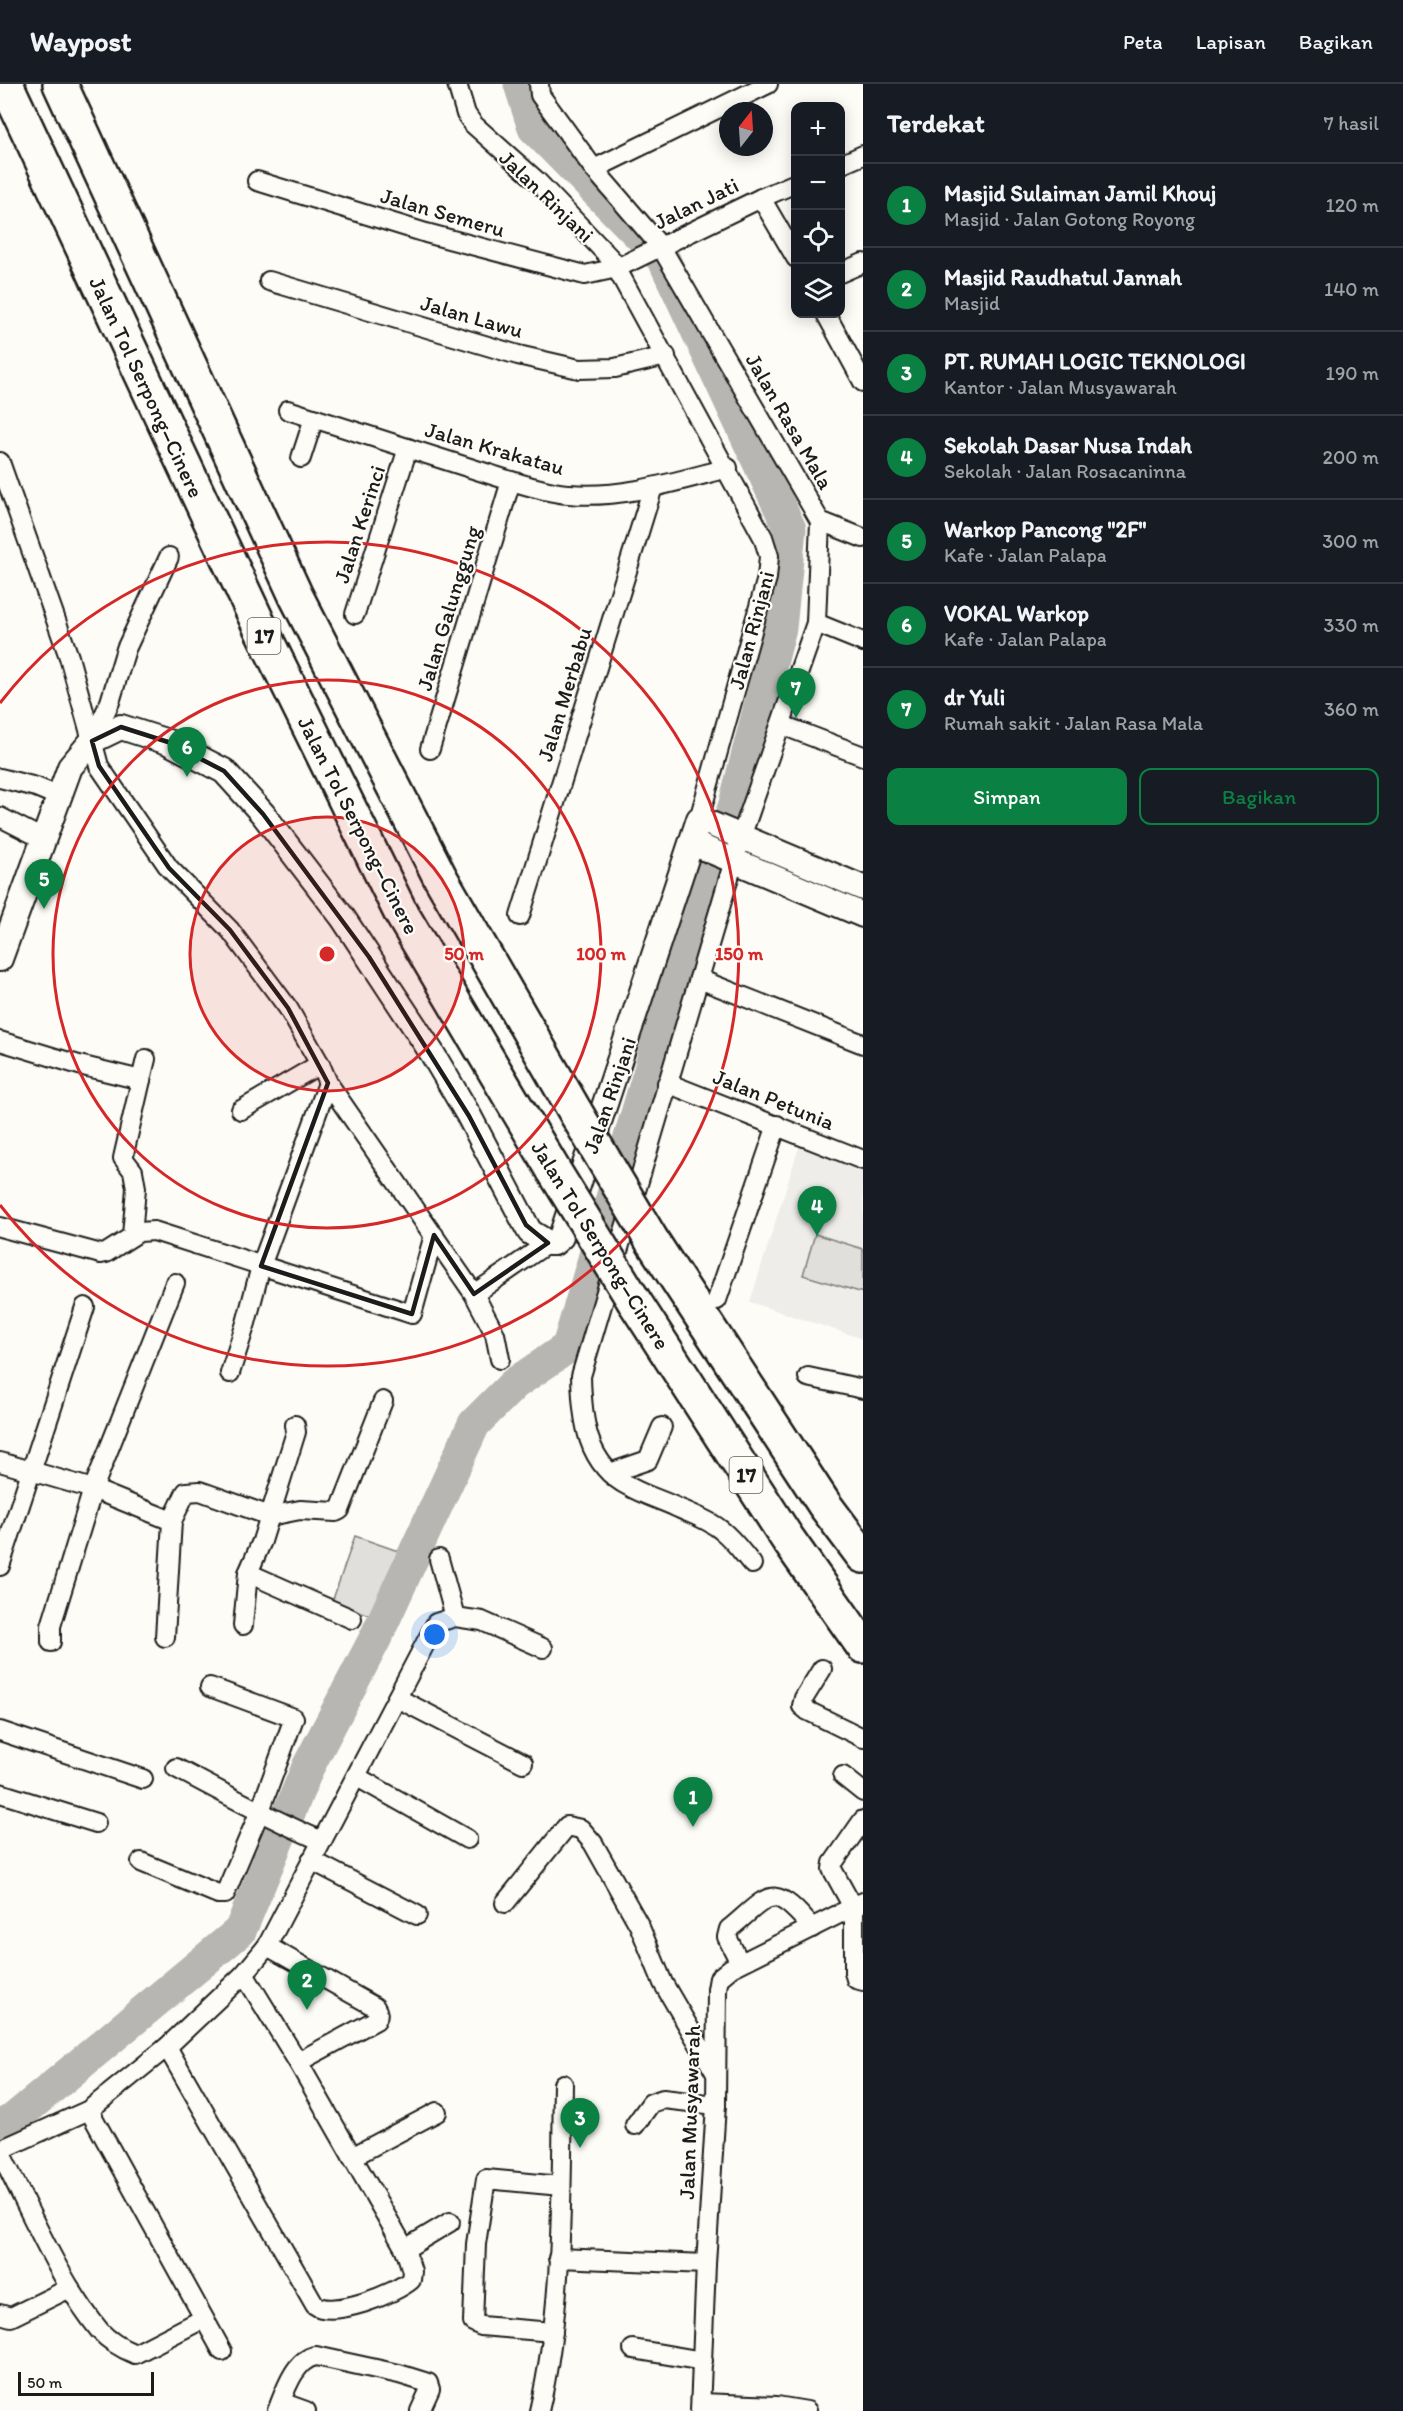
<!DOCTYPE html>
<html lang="id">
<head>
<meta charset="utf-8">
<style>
  :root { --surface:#171b24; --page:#242831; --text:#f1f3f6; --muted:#9ea1a6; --line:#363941; --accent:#0b8043 }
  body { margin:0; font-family:Itim,sans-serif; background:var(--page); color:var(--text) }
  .controls { position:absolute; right:18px; top:18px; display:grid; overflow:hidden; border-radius:12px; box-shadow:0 3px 15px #0003 }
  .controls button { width:54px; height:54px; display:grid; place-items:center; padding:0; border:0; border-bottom:2px solid var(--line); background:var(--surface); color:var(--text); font:30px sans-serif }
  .compass { position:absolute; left:719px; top:18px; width:54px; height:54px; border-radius:50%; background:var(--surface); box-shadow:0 3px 15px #0003; rotate:17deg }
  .scale { position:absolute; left:18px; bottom:15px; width:136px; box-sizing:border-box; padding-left:6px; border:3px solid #1c1c1c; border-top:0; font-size:16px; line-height:21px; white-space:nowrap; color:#1c1c1c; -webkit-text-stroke:4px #fdfcf7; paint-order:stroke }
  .you { position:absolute; left:435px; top:1551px; width:21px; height:21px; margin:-15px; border:4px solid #fff; border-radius:50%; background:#1a73e8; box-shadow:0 0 0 9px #1a73e833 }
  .badge { display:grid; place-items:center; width:39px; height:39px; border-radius:50%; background:var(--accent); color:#fff; font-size:20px; font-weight:700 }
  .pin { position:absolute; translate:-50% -50px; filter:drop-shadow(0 2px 3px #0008) }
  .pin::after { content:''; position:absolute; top:32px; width:21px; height:18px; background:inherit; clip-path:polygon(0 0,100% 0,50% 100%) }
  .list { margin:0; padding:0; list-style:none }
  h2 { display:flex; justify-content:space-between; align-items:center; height:78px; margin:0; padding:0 24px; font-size:26px }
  h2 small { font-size:20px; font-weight:400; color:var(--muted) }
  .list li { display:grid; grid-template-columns:39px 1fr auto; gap:18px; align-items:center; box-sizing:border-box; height:84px; padding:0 24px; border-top:2px solid var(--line) }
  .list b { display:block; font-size:22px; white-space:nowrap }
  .list p { margin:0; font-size:20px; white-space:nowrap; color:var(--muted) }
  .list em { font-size:20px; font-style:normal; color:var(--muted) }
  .actions { display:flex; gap:12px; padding:18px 24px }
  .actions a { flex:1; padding:14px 0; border:2px solid var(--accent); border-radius:12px; text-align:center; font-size:21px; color:var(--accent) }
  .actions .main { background:var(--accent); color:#fff }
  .icon { flex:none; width:33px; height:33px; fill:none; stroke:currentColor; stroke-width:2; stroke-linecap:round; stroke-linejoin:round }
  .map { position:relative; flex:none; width:863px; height:2327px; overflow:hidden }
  header { display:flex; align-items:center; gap:36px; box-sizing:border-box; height:84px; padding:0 30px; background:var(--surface); border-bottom:2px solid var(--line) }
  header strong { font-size:28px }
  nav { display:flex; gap:33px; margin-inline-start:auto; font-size:21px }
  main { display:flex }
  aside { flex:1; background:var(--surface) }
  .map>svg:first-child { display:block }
  .built { fill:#eeede9 }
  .green { fill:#e0dfdb; stroke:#7e7e7c; stroke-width:1.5 }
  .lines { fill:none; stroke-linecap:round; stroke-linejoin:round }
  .river { stroke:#b7b6b2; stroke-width:33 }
  .minor-casing { stroke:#1c1c1c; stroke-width:22 }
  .tertiary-casing { stroke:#1c1c1c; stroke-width:28 }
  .motorway-casing { stroke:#1c1c1c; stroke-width:38 }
  .minor { stroke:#fdfcf7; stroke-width:18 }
  .tertiary { stroke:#fdfcf7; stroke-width:24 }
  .motorway { stroke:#fdfcf7; stroke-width:33 }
  .motorway-bridge-casing { stroke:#1c1c1c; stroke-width:38; stroke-linecap:butt }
  .motorway-bridge { stroke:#fdfcf7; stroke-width:33 }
  .marked { fill:none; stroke:#1c1c1c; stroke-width:4.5; stroke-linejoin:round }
  .ring { fill:none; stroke:#d62828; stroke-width:3 }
  .labels { text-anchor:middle; stroke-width:4.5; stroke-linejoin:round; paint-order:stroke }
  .shield { fill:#fdfcf7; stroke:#605f5e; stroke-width:1.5 }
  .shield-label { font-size:21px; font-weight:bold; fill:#1c1c1c }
  .street-label { font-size:22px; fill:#1c1c1c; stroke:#fdfcf7 }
  .centre { fill:#d62828; stroke:#fdfcf7; stroke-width:3 }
  .ring-label { font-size:18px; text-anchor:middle; font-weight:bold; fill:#d62828; stroke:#fdfcf7; stroke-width:4.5; stroke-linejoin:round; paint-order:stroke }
</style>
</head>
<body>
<header>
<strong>Waypost</strong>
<nav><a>Peta</a><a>Lapisan</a><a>Bagikan</a></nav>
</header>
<main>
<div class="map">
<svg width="863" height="2327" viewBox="0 0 863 2327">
  <rect width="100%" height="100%" fill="#fdfcf7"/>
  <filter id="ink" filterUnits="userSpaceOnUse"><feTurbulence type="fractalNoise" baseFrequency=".0167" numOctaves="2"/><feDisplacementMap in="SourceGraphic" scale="12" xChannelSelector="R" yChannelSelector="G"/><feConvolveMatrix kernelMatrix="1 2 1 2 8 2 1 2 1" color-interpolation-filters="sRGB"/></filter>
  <g filter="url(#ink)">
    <path class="built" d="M 800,1060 L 863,1086 L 863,1255 L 750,1218 Z"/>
    <g class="green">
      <path d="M 815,1150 L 863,1165 L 863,1209 L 803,1191 Z"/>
      <path d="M 355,1452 L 398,1467 L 375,1533 L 332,1518 Z"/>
    </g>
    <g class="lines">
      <path class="river" d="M 0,2042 L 14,2035 L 240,1847 L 308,1683 L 375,1555 L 474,1340 L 514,1300 L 568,1263 L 650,986 L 676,887 L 735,720 L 780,544 L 790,445 L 664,176 L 534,44 L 520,0"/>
      <g class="minor-casing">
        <g id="minor">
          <path d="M 457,0 L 466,30 L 473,40 L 537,97 L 612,176 L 763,453 L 769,472 L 767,494 L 699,735"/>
          <path d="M 539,0 L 540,11 L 594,85 L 661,163 L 820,437 L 816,539 L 741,753 L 581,1292 C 582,1335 586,1381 630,1403 C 644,1411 661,1416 676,1423 C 691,1430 708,1435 721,1446 C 733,1455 742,1468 752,1480"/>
          <path d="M 840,81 L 863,71"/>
          <path d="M 594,85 L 768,0"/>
          <path d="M 257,97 L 426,149 L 585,191 L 617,184 L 761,114 L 796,99"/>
          <path d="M 761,114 L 796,174"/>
          <path d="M 840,189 L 863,179"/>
          <path d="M 269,197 L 518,271 L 579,285 L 615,284 L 666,272"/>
          <path d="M 826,230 L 863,298"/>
          <path d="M 288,326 L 511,397 C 530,402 549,409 569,410 C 622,415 677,397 728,384"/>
          <path d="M 301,374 L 314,334"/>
          <path d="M 0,378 L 69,573 L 99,682 L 169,784 L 230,846 L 288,924 L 320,980 L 328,999 L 474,1210 L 495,1250 L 500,1275"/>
          <path d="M 820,437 L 863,454"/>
          <path d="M 355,530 L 408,364"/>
          <path d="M 816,539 L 863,558"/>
          <path d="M 782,641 L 863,672"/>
          <path d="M 92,657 L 110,618 L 126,565 L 169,473"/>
          <path d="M 430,665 L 511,397"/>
          <path d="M 0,694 L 36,703 L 60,713"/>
          <path d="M 0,733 L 45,756"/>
          <path d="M 520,832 L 653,403"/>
          <path d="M 699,895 L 863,960"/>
          <path d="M 0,957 L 79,981 L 141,996 L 146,975"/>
          <path d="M 667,999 L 863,1076"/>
          <path d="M 241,1026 L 320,980"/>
          <path d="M 0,1143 L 101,1170 L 106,1169 L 139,1148 L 154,1147 L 412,1230 L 434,1151"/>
          <path d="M 132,1152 L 136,1104 L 133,1087 L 123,1074 L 141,996"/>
          <path d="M 474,1210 L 548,1159"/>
          <path d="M 717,1216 L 777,1041"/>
          <path d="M 230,1289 L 246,1239 L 261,1182 L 328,999"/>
          <path d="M 808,1293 L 863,1305"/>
          <path d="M 0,1378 L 93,1405 L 172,1437 L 186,1408 L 200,1407 L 270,1432 L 300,1426 L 336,1428 L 340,1426 L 383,1317"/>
          <path d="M 610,1389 L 648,1376 L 662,1343"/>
          <path d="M 439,1475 L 455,1533"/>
          <path d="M 0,1482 L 85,1223"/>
          <path d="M 248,1489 L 352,1535"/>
          <path d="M 243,1541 L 248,1489 L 262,1457 L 296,1348 L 295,1341"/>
          <path d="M 165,1553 L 172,1437"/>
          <path d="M 51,1558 L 51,1542 L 93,1405 L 175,1199"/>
          <path d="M 822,1585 L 804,1614 L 802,1622 L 808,1627 L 863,1654"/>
          <path d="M 397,1614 L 523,1679"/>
          <path d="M 0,1647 L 143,1695"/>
          <path d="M 176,1684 C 224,1709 272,1736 322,1757"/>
          <path d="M 843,1692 L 863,1708"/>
          <path d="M 357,1693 L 467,1755"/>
          <path d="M 0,1709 L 96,1739"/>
          <path d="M 863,1736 L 833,1779 L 832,1785 L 854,1825 L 854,1888 L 856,1895 L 863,1897"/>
          <path d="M 311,1776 L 417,1831"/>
          <path d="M 141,1778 L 218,1810 L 225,1810 L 260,1727 L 294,1634 L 210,1603"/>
          <path d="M 505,1819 L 567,1742 L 581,1745 L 593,1759 L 639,1841 L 663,1899 L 715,1988"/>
          <path d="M 267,1862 L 375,1923 C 378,1928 379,1931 376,1936 L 298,1978"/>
          <path d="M 740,1879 L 727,1853 L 729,1845 C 771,1810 772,1797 812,1844"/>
          <path d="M 167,1963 L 315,2221 C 333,2234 395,2210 411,2196 L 412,2187 L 405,2165 L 298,1978 L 244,1890"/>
          <path d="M 89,2026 L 222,2267"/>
          <path d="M 635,2041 L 651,2019 L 663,2015 L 716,2021"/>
          <path d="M 0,2066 L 89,2026 L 167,1963 L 244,1890 L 267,1862 L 436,1539 L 455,1533 L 482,1537 L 543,1564"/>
          <path d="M 0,2068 C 30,2126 59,2197 100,2247 C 109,2257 123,2265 135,2270 L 199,2237 L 202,2233"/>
          <path d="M 352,2073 L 437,2028"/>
          <path d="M 405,2165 L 450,2138"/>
          <path d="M 558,2174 L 706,2180"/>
          <path d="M 0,2230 L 11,2233 L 70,2204"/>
          <path d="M 553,2248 L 481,2242 L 473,2238 L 476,2160 L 486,2095 L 561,2102"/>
          <path d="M 633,2265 L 703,2277"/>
          <path d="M 281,2318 L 306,2327"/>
          <path d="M 701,2319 L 777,2322 L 807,2327"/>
          <path d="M 277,2327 C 284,2310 294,2275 316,2272 L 399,2290 L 428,2299 L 430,2305 L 420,2327"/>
          <path d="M 539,2327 C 564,2221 561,2108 563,2000"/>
          <path d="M 700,2327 L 706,2180 L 716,2021 L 717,1905 L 719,1894 L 731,1884 L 863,1818"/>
        </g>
      </g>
      <g class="tertiary-casing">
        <g id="tertiary">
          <path d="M 692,759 L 863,831"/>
          <path d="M 0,875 L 70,683 L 92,657 L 121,643 L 168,658 L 224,687 L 263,730 L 343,834 L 432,969 L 469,1032 L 526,1141 L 530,1148 L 548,1159 L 554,1159 L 561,1153 L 699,735 L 863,804"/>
        </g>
      </g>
      <g class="motorway-casing">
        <g id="motorway">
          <path d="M 6,0 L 260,543 L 400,827 L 554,1087"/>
          <path d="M 60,0 L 296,512 L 440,793 L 576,1029"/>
          <path d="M 652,1157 L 824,1420 L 863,1472"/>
          <path d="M 634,1217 L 787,1454 L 863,1562"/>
        </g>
      </g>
      <use href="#minor" class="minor"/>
      <use href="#tertiary" class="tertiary"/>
      <use href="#motorway" class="motorway"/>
      <g class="motorway-bridge-casing">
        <g id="motorway-bridge">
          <path d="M 576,1029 L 652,1157"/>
          <path d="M 554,1087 L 634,1217"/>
        </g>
      </g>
      <use href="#motorway-bridge" class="motorway-bridge"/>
    </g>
  </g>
  <path class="marked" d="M 121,643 L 168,658 L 224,687 L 263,730 L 369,873 L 469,1032 L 526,1141 L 548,1159 L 474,1210 L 434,1151 L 412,1230 L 261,1182 L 328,999 L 288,924 L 230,846 L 169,784 L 99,682 L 92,657 Z"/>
  <circle cx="327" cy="870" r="137" fill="#d62828" fill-opacity=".12"/>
  <g class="ring">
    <circle cx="327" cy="870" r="137"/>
    <circle cx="327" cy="870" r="274"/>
    <path d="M0 619A412 412 0 1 1 0 1121"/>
  </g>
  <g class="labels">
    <g class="shield">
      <rect x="247.5" y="534" width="33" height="36" rx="4.5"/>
      <rect x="729.5" y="1373" width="33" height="36" rx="4.5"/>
    </g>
    <g class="shield-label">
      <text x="264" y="559">17</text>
      <text x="746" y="1398">17</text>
    </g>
    <g class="street-label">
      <text transform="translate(547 112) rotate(44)" y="8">Jalan Rinjani</text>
      <text transform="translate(696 119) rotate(-26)" y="8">Jalan Jati</text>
      <text transform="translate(443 128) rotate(16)" y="8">Jalan Semeru</text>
      <text transform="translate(472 232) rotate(16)" y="8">Jalan Lawu</text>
      <text transform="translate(147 303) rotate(65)" y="8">Jalan Tol Serpong–Cinere</text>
      <text transform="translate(790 337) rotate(60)" y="8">Jalan Rasa Mala</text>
      <text transform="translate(495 364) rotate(16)" y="8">Jalan Krakatau</text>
      <text transform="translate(359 440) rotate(-72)" y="8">Jalan Kerinci</text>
      <text transform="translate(448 524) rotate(-73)" y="8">Jalan Galunggung</text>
      <text transform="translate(751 546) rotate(-75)" y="8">Jalan Rinjani</text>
      <text transform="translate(564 610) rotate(-73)" y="8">Jalan Merbabu</text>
      <text transform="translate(359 741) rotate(63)" y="8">Jalan Tol Serpong–Cinere</text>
      <text transform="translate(609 1011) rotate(-71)" y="8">Jalan Rinjani</text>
      <text transform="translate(774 1015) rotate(22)" y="8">Jalan Petunia</text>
      <text transform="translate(601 1161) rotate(58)" y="8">Jalan Tol Serpong–Cinere</text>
      <text transform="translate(689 2028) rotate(-88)" y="8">Jalan Musyawarah</text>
    </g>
  </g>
  <circle cx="327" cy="870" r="9" class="centre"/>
  <g class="ring-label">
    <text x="464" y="876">50 m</text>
    <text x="601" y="876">100 m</text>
    <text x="739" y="876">150 m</text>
  </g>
</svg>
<div class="controls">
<button>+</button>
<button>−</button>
<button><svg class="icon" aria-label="locate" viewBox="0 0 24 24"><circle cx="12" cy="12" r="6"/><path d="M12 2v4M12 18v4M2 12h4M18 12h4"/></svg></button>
<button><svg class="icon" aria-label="layers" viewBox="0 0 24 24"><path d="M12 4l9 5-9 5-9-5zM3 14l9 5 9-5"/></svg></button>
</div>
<svg class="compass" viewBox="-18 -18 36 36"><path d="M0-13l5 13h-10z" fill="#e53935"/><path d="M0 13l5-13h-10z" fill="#9ea1a6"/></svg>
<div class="scale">50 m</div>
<div class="you"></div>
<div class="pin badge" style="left:693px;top:1743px">1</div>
<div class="pin badge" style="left:307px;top:1926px">2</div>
<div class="pin badge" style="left:580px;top:2064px">3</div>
<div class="pin badge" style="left:817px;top:1152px">4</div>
<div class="pin badge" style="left:44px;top:825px">5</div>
<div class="pin badge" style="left:187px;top:693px">6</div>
<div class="pin badge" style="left:796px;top:634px">7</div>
</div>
<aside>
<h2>Terdekat<small>7 hasil</small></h2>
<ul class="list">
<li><span class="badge">1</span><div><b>Masjid Sulaiman Jamil Khouj</b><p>Masjid · Jalan Gotong Royong</p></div><em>120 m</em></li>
<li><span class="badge">2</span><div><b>Masjid Raudhatul Jannah</b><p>Masjid</p></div><em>140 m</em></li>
<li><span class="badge">3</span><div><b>PT. RUMAH LOGIC TEKNOLOGI</b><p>Kantor · Jalan Musyawarah</p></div><em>190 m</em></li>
<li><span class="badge">4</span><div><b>Sekolah Dasar Nusa Indah</b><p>Sekolah · Jalan Rosacaninna</p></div><em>200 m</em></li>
<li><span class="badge">5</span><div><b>Warkop Pancong &quot;2F&quot;</b><p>Kafe · Jalan Palapa</p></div><em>300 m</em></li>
<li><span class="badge">6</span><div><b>VOKAL Warkop</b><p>Kafe · Jalan Palapa</p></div><em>330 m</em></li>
<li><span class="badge">7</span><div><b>dr Yuli</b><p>Rumah sakit · Jalan Rasa Mala</p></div><em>360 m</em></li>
</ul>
<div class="actions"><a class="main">Simpan</a><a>Bagikan</a></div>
</aside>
</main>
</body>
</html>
